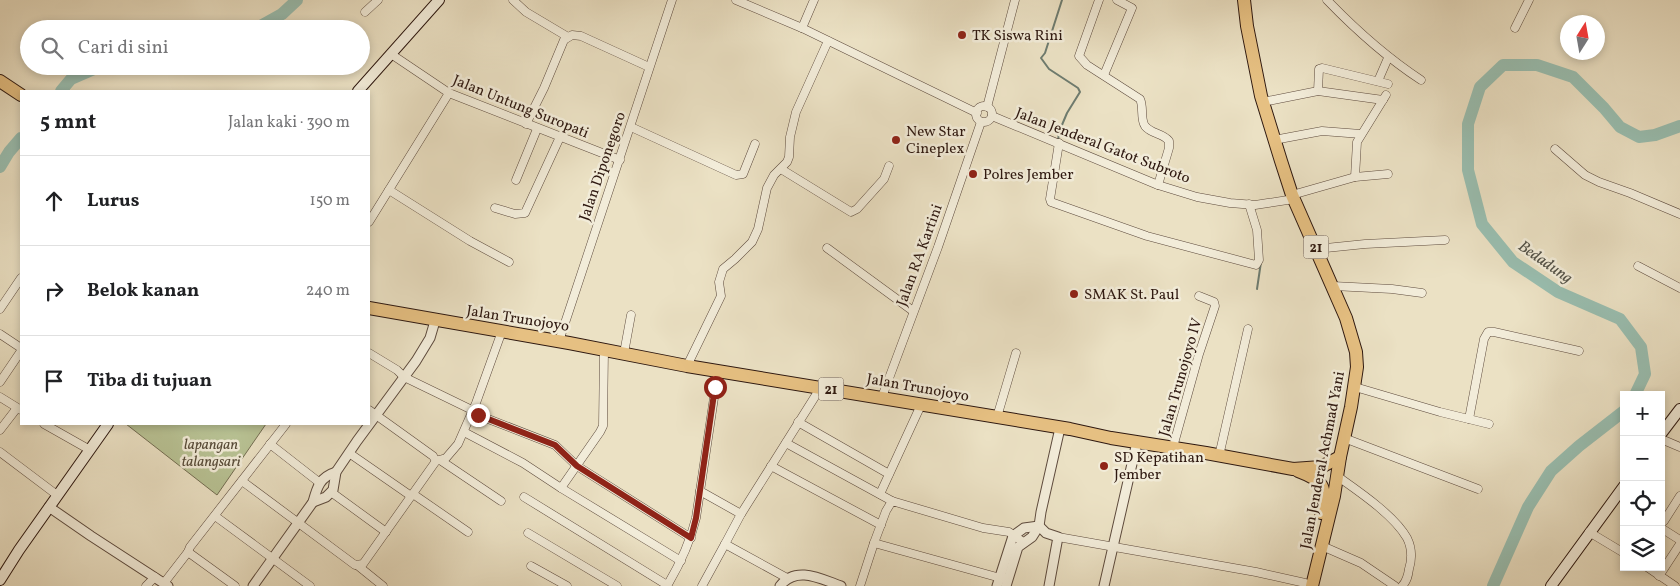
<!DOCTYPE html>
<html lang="id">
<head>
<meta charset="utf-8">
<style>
  :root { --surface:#fff; --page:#f2f2f2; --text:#202124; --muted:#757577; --line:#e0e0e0 }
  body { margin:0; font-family:Vollkorn,serif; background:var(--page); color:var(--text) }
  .controls { position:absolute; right:15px; bottom:15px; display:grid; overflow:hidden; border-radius:0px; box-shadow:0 2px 8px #0003 }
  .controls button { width:45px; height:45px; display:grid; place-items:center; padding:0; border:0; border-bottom:1px solid var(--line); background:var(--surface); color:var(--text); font:25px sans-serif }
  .compass { position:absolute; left:1560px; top:15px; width:45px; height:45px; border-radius:50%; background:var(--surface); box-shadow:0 2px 8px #0003; rotate:11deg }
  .stop { position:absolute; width:15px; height:15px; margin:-11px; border:4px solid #8f2418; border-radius:50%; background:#fff }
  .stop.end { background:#8f2418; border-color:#fff; box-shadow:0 1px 5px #0008 }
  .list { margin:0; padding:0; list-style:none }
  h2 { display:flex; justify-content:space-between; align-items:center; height:65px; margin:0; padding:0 20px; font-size:21px }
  h2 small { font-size:16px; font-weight:400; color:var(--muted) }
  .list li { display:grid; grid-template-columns:32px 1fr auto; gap:15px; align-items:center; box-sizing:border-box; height:90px; padding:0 20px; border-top:1px solid var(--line) }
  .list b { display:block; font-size:19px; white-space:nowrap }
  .list em { font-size:16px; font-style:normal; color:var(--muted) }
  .icon { flex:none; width:28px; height:28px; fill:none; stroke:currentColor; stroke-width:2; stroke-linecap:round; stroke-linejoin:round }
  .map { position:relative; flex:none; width:1680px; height:586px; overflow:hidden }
  .search { position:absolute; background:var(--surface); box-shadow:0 2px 8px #0003; left:20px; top:20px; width:350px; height:55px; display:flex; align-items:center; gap:12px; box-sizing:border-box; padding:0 18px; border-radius:28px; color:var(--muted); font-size:19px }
  .panel { position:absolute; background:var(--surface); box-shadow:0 2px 8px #0003; left:20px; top:90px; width:350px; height:335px; border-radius:0px }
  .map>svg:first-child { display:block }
  .green { fill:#b8c294; stroke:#736d52 }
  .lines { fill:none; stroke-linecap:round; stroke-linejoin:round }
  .stream { stroke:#6e7c70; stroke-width:2 }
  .river { stroke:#99beb0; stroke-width:12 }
  .minor-casing { stroke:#5d4a3d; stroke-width:9 }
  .tertiary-casing { stroke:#5d4a3d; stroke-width:11 }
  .secondary-casing { stroke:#2e1810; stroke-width:12 }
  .trunk-casing { stroke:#2e1810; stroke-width:14 }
  .minor { stroke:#f2ecd9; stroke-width:8 }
  .tertiary { stroke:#f2ecd9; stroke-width:9 }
  .secondary { stroke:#f2ecd9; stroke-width:10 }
  .trunk { stroke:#e6c082; stroke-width:12 }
  .route { stroke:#8f2418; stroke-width:6 }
  .poi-dot { fill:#8f2418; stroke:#f2ecd9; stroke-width:2 }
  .labels { text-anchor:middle; stroke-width:5; stroke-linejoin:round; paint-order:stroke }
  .shield { fill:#f2ecd9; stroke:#69584c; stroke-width:1 }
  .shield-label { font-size:14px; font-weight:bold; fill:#2e1810 }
  .poi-label { font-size:15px; fill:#2e1810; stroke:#f2ecd9; text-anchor:start }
  .street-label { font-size:15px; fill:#2e1810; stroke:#f2ecd9 }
  .park-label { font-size:15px; font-style:italic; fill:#574b38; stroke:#f2ecd9 }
  .water-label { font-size:16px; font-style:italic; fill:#535248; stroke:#f2ecd9 }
</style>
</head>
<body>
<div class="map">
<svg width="1680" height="586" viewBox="0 0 1680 586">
  <rect width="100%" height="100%" fill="#ebe1c4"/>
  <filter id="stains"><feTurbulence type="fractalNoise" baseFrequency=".004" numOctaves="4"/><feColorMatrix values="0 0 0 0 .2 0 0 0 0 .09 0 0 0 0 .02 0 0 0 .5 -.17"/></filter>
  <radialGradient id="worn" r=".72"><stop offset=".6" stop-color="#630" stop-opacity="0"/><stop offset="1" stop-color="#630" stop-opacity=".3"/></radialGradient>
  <path class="green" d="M 126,424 L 266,424 L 217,495 Z"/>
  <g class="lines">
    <g class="stream">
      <path d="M 1058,141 L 1059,132 L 1067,113 L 1080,92 L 1078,88 L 1049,69 L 1041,58 L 1045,53 L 1062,0"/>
      <path d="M 1257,289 L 1261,262"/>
    </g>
    <g class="river">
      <path d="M 255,29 L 282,14 L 297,0"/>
      <path d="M 61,91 L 71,79 L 101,66"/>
      <path d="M 0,167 L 9,152 L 21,138"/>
      <path d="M 1635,395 L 1645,374 L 1641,347 L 1620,319 L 1558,292 L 1513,262 L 1482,224 L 1468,170 L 1468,124 L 1480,87 L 1503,65 L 1537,65 L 1573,77 L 1604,108 L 1620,127 L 1639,137 L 1655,135 L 1680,126"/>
      <path d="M 1493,586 L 1528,507 L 1551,471 L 1579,446 L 1624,411"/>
    </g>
    <g class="minor-casing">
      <g id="minor">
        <path d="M 513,0 L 526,12 L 568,37"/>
        <path d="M 736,0 L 802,28 L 977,113"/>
        <path d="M 1099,0 L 1079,56 L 1087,65 L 1140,99 C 1144,107 1140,119 1145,126 C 1151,134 1163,133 1169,141 L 1169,148 L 1158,185"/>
        <path d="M 1327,0 C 1356,30 1386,57 1421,80"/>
        <path d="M 365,12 L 378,0"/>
        <path d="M 802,28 L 814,0"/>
        <path d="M 1515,28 L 1529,0"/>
        <path d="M 391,54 L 449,93 L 620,160"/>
        <path d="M 1104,75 L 1132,8 L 1117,0"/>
        <path d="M 1378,81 L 1388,58"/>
        <path d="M 1318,91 L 1319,69 L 1322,68 L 1388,84"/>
        <path d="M 1263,102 L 1318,91 L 1383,100"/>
        <circle cx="984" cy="114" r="8"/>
        <path d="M 987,107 L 1015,0"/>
        <path d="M 992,116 L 1158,185 L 1197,197 L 1230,203 L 1255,205 L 1294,199"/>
        <path d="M 526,124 L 544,88 L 564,40 L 572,35 L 581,36 L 649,67"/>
        <path d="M 631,127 L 736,175 L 743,174 L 755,144"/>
        <path d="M 1274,140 L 1322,131 L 1361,134"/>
        <path d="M 1059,143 L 1050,199 L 1051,202 L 1147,236 L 1256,265 L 1259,260 L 1257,230 L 1249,204"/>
        <path d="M 1555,149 L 1585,175 L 1599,182 L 1630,193 L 1680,214"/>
        <path d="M 781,169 L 851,212 L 857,209 L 884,179 L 889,166"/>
        <path d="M 1355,177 L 1357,142 L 1386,95"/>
        <path d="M 516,180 L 537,129"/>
        <path d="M 389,190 L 470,241 L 509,262"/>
        <path d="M 1292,195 L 1355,177 L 1388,174"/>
        <path d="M 495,208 L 515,214 L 525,213 L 560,137"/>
        <path d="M 369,222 L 449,93"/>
        <path d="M 827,248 L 913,311"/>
        <path d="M 1316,249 L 1365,244 L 1445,240"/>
        <path d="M 1638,266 L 1680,288"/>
        <path d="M 1333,286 L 1392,289 L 1422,293"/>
        <path d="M 0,309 L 21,278"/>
        <path d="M 0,334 L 21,348"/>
        <path d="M 559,341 L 672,0"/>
        <path d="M 369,353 L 397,370 L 404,377 L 472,410 L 478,415 L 555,445 L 577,466 L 691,538"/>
        <path d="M 624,353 L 631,315"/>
        <path d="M 687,366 L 721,296 L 719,282 L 723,269 L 735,259 L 752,242 L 758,229 L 767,188 L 774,175 L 787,162 L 789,157 L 790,137 L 796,112 L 828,41"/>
        <path d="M 0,382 L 21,351"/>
        <path d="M 1355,387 L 1440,412 L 1489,424"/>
        <path d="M 0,397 L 21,410"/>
        <path d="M 882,397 L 938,247 L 981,122"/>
        <path d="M 369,410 L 433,456 L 436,461"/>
        <path d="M 997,417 L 1016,353"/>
        <path d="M 1469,419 L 1484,339 L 1488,332 L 1494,332 L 1579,351"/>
        <path d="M 798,422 L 889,474"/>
        <path d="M 44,424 L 90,450"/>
        <path d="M 0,430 L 17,408"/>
        <path d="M 464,432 L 523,463 L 561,488 L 681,561"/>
        <path d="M 1344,438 L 1478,489"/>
        <path d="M 1661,439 L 1680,447"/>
        <path d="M 786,443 L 892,501"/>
        <path d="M 270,444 L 320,483"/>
        <path d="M 1173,447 L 1199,354 L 1215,306 L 1214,302 L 1199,296"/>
        <path d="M 0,452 L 57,495"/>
        <path d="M 349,453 L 411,496"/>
        <path d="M 1219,456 L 1248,329"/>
        <path d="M 440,460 L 501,501"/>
        <path d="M 771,466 L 881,525"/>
        <path d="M 1337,476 C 1358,491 1394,515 1407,538 C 1412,548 1412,559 1409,569 C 1408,576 1407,581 1402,586"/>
        <path d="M 242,481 L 355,565 L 363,564 L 436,461 L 446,458 L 458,444 L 476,403 L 502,331"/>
        <path d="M 561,488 L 600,432 L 603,426 L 604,350"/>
        <path d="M 700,491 L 741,514"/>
        <path d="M 331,492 L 386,532"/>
        <path d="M 413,494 L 468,532"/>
        <path d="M 880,494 L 921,405"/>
        <path d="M 524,497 L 667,585"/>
        <path d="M 215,516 L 310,586"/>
        <path d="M 1664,521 L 1680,496"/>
        <path d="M 1661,528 L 1680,540"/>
        <path d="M 1589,532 L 1624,553"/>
        <path d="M 528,533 L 617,586"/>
        <path d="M 1058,537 L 1256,572 L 1305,583"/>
        <path d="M 874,543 L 1004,579"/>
        <path d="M 1322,546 L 1361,563 L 1395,586"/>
        <path d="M 357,565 L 383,586"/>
        <path d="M 531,566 L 567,586"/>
        <path d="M 1647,567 L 1675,586"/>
        <path d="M 1659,576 L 1680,544"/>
        <path d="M 787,578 L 725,544 L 741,514 L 821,387"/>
        <path d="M 164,583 L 188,552"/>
        <path d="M 146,586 L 155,577"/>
        <path d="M 235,586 L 188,552 L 190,547 L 286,424"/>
        <path d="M 667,586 C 680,564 690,543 696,518 L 718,371"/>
        <path d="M 702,586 L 725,544"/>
        <path d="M 860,586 L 874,543 L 886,511 L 892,501 L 983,528 L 1009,532 L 1023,542"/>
      </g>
    </g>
    <g class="tertiary-casing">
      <g id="tertiary">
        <path d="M 313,502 L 326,497 L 333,490 L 336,472 L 357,441 L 416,361 L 430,338 L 435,321"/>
        <path d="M 49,507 L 91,536 L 168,586"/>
        <path d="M 253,586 L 313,502 C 317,487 320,477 336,472"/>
        <path d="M 780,586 C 796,565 821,579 841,586"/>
        <path d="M 997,586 L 1013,536 L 1024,528 L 1039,526 L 1046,533 L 1058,537 L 1049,586"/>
        <path d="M 1006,586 L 1018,547 L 1032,537 L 1039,526 L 1041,512 L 1060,428"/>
        <path d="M 1104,586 L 1137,442"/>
      </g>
    </g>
    <g class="secondary-casing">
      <g id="secondary">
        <path d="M 358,91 L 439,0"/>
        <path d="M 1661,434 L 1680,409"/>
        <path d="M 0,580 L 19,550 L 108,424"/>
        <path d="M 1551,586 L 1624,486"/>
      </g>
    </g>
    <g class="trunk-casing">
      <g id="trunk">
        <path d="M 1244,0 L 1247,26 L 1261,96 L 1281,161 L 1292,195 L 1346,318 L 1356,352 L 1357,367 L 1351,407 L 1340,457 L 1334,496 L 1312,586"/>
        <path d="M 0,81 L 21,95"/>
        <path d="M 369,308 L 569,343 L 687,366 L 1070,429 L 1111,438 L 1206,453 L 1293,469 L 1321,467 L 1340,457"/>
        <path d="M 1298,471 C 1324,481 1327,486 1321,513"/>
      </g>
    </g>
    <use href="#minor" class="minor"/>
    <use href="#tertiary" class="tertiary"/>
    <use href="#secondary" class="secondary"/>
    <use href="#trunk" class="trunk"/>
  </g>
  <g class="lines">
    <path class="route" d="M 478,415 L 555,445 L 577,466 L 691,538 L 696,518 L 715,387"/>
  </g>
  <g class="poi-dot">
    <circle cx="962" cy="35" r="5"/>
    <circle cx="896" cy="140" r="5"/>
    <circle cx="973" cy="174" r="5"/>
    <circle cx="1074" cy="294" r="5"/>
    <circle cx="1104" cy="466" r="5"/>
  </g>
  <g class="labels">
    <g class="shield">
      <rect x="1303.5" y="235.5" width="25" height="23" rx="4"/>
      <rect x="818.5" y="377.5" width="25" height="23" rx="4"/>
    </g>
    <g class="shield-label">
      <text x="1316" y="252">21</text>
      <text x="831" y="394">21</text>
    </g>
    <g class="poi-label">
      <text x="972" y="40">TK Siswa Rini</text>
      <text x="906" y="136">New Star<tspan x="906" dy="17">Cineplex</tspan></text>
      <text x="983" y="179">Polres Jember</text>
      <text x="1084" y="299">SMAK St. Paul</text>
      <text x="1114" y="462">SD Kepatihan<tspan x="1114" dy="17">Jember</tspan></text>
    </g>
    <g class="street-label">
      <text transform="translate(521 106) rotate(22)" y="5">Jalan Untung Suropati</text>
      <text transform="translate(1103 145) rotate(21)" y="5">Jalan Jenderal Gatot Subroto</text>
      <text transform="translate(602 166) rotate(-71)" y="5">Jalan Diponegoro</text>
      <text transform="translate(919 255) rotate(-70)" y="5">Jalan RA Kartini</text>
      <text transform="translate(518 318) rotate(9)" y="5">Jalan Trunojoyo</text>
      <text transform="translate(1180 377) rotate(-74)" y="5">Jalan Trunojoyo IV</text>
      <text transform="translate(918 387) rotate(10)" y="5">Jalan Trunojoyo</text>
      <text transform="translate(1322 460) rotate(-79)" y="5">Jalan Jenderal Achmad Yani</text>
    </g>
    <g class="park-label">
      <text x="211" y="449">lapangan<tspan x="211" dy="17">talangsari</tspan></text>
    </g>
    <g class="water-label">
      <text transform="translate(1546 261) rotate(35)" y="6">Bedadung</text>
    </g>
  </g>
  <rect width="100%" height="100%" filter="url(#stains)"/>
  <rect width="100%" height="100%" fill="url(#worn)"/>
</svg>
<div class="controls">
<button>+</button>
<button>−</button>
<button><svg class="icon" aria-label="locate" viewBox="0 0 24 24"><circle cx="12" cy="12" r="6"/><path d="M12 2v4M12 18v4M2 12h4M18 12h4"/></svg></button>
<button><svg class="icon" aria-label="layers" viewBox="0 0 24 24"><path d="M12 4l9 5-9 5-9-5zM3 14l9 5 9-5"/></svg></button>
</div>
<svg class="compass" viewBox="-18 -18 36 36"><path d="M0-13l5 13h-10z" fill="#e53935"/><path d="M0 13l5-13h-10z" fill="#757577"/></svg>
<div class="stop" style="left:715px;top:387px"></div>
<div class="stop end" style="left:478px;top:415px"></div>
<div class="search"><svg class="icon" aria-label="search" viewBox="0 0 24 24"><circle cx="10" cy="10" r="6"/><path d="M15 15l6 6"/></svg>Cari di sini</div>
<section class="panel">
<h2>5 mnt<small>Jalan kaki · 390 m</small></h2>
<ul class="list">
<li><svg class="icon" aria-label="ahead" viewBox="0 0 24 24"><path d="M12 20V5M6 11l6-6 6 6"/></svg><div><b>Lurus</b></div><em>150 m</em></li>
<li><svg class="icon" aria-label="right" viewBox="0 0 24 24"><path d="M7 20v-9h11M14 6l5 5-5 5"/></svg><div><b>Belok kanan</b></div><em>240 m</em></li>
<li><svg class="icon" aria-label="arrive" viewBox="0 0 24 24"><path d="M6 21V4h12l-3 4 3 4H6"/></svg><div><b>Tiba di tujuan</b></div></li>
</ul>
</section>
</div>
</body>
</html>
